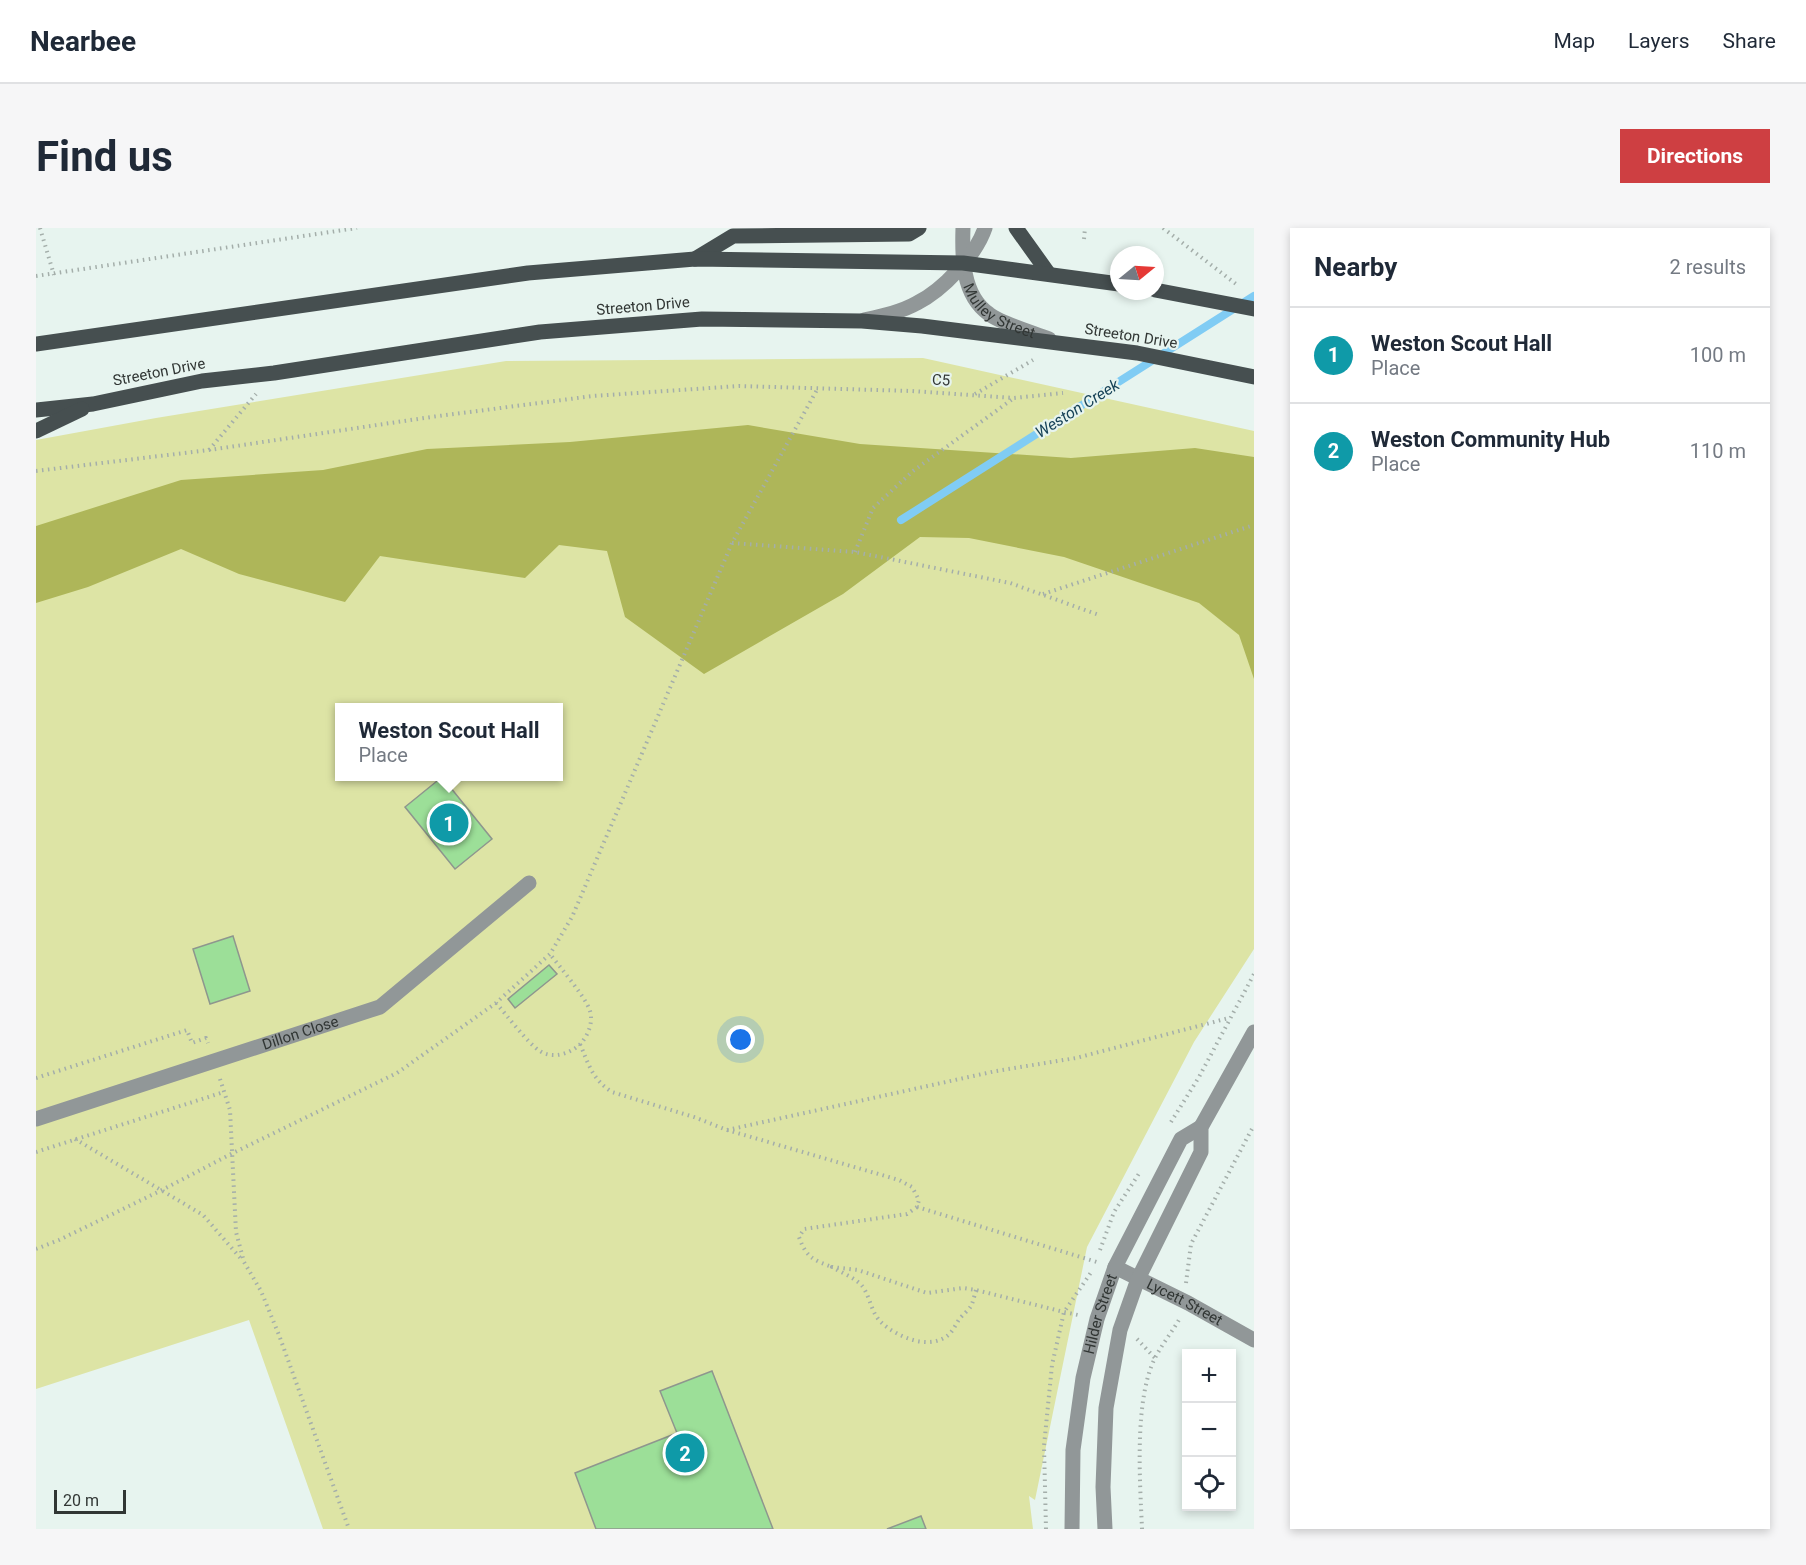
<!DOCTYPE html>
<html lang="en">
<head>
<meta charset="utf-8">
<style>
  :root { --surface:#fff; --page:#f6f6f7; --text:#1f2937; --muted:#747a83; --line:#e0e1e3; --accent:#ce3f42 }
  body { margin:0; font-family:Roboto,sans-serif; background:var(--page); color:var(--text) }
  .controls { position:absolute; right:18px; bottom:18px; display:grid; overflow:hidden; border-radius:0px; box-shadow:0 3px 9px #0003 }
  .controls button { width:54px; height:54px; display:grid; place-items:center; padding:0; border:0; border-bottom:2px solid var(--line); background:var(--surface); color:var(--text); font:30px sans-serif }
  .compass { position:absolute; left:1074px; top:18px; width:54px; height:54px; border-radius:50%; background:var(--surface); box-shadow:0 3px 9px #0003; rotate:72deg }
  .scale { position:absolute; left:18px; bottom:15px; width:72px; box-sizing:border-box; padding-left:6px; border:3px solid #313634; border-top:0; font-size:16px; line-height:21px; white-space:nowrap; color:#313634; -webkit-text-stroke:4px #e7f4ef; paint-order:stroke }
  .you { position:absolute; left:705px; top:812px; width:21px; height:21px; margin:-15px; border:4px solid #fff; border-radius:50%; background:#1a73e8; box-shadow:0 0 0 9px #1a73e833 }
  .badge { display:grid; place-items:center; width:39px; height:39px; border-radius:50%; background:var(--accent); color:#fff; font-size:20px; font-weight:700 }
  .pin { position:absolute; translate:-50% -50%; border:3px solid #fff; box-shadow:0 2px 6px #0006 }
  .popup { position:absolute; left:299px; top:475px; width:228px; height:78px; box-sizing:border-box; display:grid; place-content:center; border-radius:0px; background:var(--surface); filter:drop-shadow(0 2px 4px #0005); font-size:20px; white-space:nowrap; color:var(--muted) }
  .popup b { font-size:22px; color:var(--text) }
  .popup::after { content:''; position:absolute; left:50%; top:100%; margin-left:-12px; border:12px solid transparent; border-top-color:var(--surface) }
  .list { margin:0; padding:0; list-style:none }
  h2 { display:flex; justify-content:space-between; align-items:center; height:78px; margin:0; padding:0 24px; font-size:26px }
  h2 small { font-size:20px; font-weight:400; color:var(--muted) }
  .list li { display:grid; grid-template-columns:39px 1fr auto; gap:18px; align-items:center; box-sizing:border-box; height:96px; padding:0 24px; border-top:2px solid var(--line) }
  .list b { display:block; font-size:22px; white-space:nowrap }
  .list p { margin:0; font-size:20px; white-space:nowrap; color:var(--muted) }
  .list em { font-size:20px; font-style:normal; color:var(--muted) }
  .icon { flex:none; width:33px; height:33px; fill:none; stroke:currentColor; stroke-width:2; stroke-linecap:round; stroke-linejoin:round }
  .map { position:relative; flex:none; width:1218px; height:1301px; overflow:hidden; border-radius:0px }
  header { display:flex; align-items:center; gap:36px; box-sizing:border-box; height:84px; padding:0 30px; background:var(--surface); border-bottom:2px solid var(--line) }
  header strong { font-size:28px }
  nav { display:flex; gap:33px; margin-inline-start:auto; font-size:21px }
  .intro { display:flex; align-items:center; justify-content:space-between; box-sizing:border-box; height:144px; padding:0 36px }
  h1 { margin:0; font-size:42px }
  .button { padding:15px 27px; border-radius:0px; background:var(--accent); color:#fff; font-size:21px; font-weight:700 }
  main { display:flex; gap:36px; padding:0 36px }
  aside { flex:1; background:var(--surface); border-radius:0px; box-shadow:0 3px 9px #0003 }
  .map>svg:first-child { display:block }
  .green { fill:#dde4a5; fill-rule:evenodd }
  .forest { fill:#aeb659 }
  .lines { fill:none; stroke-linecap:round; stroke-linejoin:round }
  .stream { stroke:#80ccf4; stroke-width:8 }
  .building { fill:#9cdf98; stroke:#8e968e; stroke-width:1.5 }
  .path { stroke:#a4aeaa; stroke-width:4; stroke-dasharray:1.5 4.5; stroke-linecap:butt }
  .minor { stroke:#919798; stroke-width:15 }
  .major { stroke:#464f50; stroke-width:15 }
  .labels { text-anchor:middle; stroke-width:4.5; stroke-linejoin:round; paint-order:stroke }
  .street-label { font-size:15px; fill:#313634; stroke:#e7f4ef }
  .water-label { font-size:16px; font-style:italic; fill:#184358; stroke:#e7f4ef }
</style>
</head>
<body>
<header>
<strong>Nearbee</strong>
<nav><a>Map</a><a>Layers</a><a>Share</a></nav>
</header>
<div class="intro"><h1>Find us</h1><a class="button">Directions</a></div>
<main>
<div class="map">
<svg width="1218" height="1301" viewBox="0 0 1218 1301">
  <rect width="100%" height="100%" fill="#e7f4ef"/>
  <path class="green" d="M 887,130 L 1218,203 L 1218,721 L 1158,814 L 1051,1019 L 999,1272 L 993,1268 L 997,1301 L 287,1301 L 213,1092 L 0,1161 L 0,212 L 120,190 L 470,133 ZM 304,480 L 522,480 L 522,548 L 304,548 Z"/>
  <path class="forest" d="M 712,197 L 824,216 L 1035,230 L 1159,220 L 1218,229 L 1218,451 L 1203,407 L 1163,375 L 1028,329 L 933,310 L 884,309 L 807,366 L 668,446 L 589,389 L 571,323 L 523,317 L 489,350 L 344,328 L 309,374 L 203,346 L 145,321 L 52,359 L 0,375 L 0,298 L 145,252 L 287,242 L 391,221 L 534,214 Z"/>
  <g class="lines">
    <path class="stream" d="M 865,292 L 1218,68"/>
  </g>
  <g class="building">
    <path d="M 406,549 L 456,611 L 419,641 L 369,579 Z"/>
    <path d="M 197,708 L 214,763 L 174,776 L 157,721 Z"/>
    <path d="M 513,737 L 521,746 L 479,780 L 472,771 Z"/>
    <path d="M 676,1143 L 737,1301 L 560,1301 L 539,1245 L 641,1205 L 624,1163 Z"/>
    <path d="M 885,1288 L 890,1301 L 851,1301 Z"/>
  </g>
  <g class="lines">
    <g class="path">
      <path d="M 4,0 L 18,47"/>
      <path d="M 1127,0 L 1200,56"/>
      <path d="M 1048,11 L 1049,0"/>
      <path d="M 0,48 L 321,0"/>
      <path d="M 939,166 L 997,132"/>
      <path d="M 173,222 L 220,166"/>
      <path d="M 0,243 L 173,222 L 395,189 L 557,168 L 703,158 L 876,163 L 978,170 L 1027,165"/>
      <path d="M 696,315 L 819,324 L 974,355 L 1063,387"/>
      <path d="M 819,324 L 837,280 L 877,243 L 978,170"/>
      <path d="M 1007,366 L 1218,297"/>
      <path d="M 460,775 C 470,786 493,817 504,823 C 517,832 537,825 546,814 C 553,805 557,794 554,783 C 551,771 523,738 514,726"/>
      <path d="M 544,816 C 553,837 556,851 576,864 L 658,889 L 691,902 L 863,952 L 876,959 L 883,972 L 881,979 L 871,986 L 768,1001 L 763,1009 C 770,1029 777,1032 796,1039"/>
      <path d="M 0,850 L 151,802 L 156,815 L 170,810 L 172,815"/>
      <path d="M 184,851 L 194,882 L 200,1004 L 208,1034 L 225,1063 L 243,1107 L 313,1301"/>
      <path d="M 1135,894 L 1163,849 L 1218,746"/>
      <path d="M 691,902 L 960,843 L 1040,830 L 1193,790"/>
      <path d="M 39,911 L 167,987 L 207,1033"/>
      <path d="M 0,924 L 188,864"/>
      <path d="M 881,979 L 1061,1034"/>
      <path d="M 0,1021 L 23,1012 L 124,963 L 197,925 L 361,845 L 460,775 L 514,726 L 536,689 L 696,315 L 782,160"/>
      <path d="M 1064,1022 L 1078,984 L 1104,944"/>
      <path d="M 1150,1055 L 1155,1016 L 1218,897"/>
      <path d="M 940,1062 C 935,1080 937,1077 925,1089 C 920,1095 917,1104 911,1108 C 892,1122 862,1109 847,1096 C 835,1086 835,1071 827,1059 C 820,1050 806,1045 796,1039 L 822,1042 L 891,1065 L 927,1060 L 940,1062 L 1028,1084 L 1042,1087"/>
      <path d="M 1101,1111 L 1119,1130"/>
      <path d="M 1010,1301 L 1008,1218 L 1016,1137 L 1028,1084 L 1056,1043"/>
      <path d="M 1106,1301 C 1104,1253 1098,1172 1119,1130 C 1126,1116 1137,1103 1144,1090"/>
    </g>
    <g class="minor">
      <path id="s1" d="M 927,0 C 926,29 926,67 953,86 C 964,95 998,105 1013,111"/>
      <path d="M 828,92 C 846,88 865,84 881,75 C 907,62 940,27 949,0"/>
      <path id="s2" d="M 0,891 L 344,779 L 493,655"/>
      <path id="s3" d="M 1079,1039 L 1152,1075 L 1218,1112"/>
      <path id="s4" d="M 1036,1301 L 1037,1222 L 1047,1150 L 1061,1091 L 1079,1039 L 1145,911 L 1165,899"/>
      <path d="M 1069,1301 L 1067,1259 L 1070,1180 L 1084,1102 L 1102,1051 L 1165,924 L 1165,899 L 1218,804"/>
    </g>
    <g class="major">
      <path d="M 980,0 L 1013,46"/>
      <path d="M 659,31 L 697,8 L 873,6 L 883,0"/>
      <path d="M 1119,62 L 1218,81"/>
      <path d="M 0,116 L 492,45 L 659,31 L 927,35 L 1083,56"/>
      <path d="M 0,182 L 57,176 L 166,153 L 238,145 L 504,104 L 666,91 L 826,93 L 886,98 L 1101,125 L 1218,149"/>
      <path d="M 0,203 L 46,181"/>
    </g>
  </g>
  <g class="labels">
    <g class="street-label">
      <text transform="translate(607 78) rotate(-5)" y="5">Streeton Drive</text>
      <text dy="5" stroke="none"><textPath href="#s1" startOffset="100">Mulley Street</textPath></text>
      <text transform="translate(1095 108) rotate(9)" y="5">Streeton Drive</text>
      <text transform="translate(123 144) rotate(-11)" y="5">Streeton Drive</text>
      <text transform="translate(905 152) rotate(3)" y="5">C5</text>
      <text dy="5" stroke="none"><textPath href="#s2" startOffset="278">Dillon Close</textPath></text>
      <text dy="5" stroke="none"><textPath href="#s3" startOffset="78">Lycett Street</textPath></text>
      <text dy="5" stroke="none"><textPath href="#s4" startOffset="218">Hilder Street</textPath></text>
    </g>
    <g class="water-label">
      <text transform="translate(1041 180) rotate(-32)" y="6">Weston Creek</text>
    </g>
  </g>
</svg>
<div class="controls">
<button>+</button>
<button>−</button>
<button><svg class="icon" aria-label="locate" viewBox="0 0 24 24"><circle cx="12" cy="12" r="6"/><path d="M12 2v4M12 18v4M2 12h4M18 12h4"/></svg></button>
</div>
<svg class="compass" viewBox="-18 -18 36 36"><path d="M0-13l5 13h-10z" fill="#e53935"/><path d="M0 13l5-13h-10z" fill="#747a83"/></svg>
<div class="scale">20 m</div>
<div class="you"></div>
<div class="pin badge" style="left:413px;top:595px;background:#0f9aa8">1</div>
<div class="popup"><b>Weston Scout Hall</b>Place</div>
<div class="pin badge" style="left:649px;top:1225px;background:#0f9aa8">2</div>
</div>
<aside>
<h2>Nearby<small>2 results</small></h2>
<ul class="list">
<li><span class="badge" style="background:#0f9aa8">1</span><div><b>Weston Scout Hall</b><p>Place</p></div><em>100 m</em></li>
<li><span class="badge" style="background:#0f9aa8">2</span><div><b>Weston Community Hub</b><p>Place</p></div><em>110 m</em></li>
</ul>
</aside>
</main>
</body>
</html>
